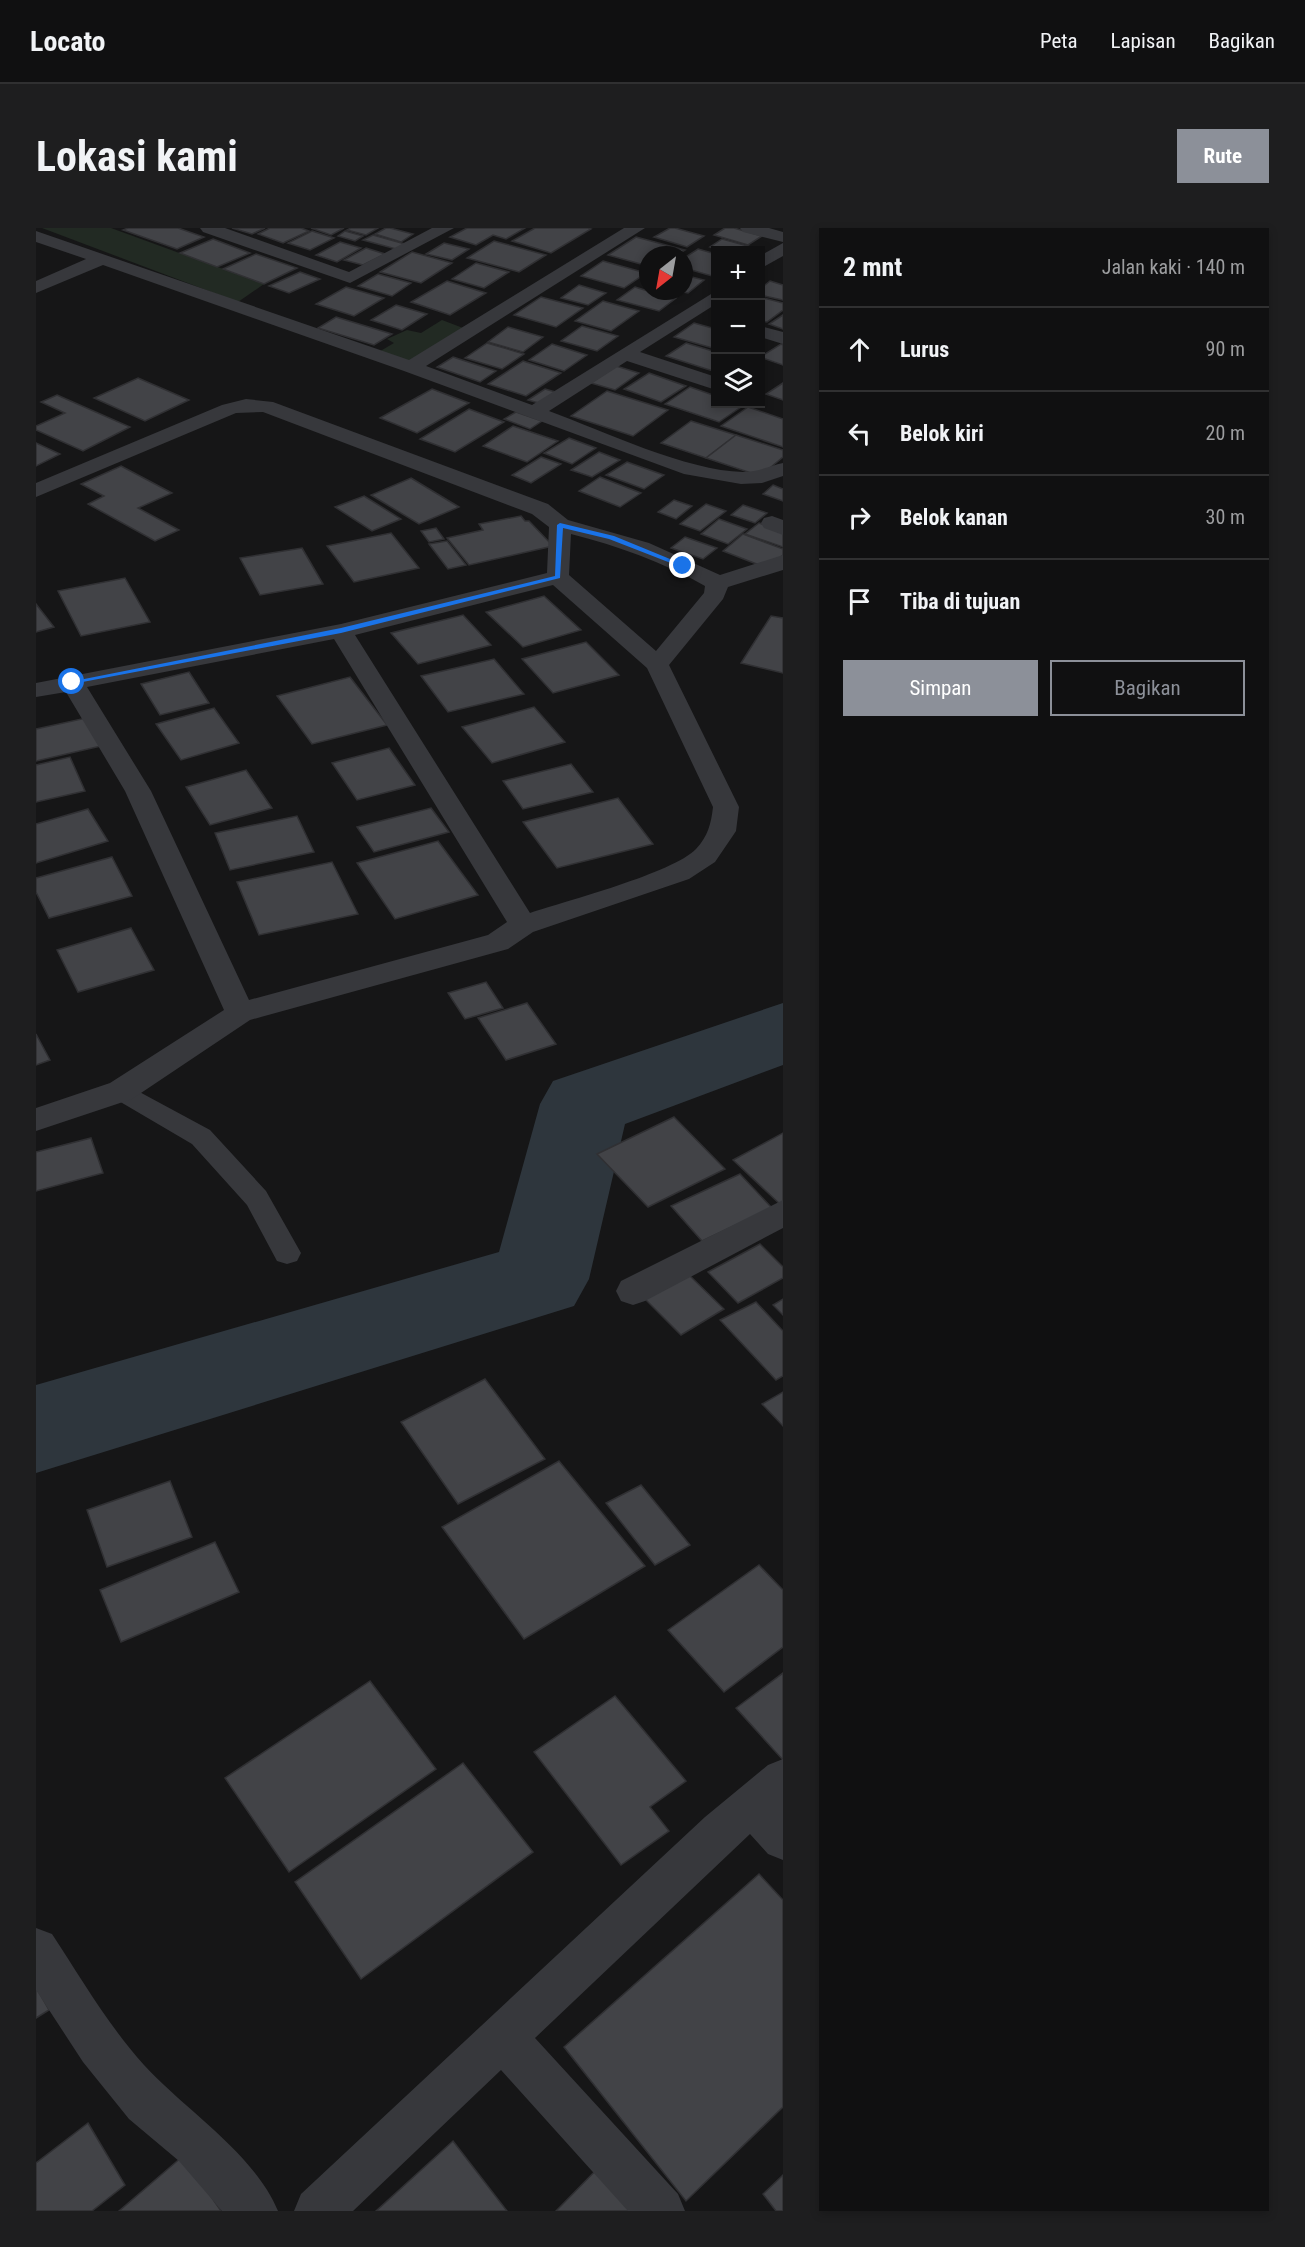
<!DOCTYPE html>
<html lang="id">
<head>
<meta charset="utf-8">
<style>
  :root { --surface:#101011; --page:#1e1e1f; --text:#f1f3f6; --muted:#9c9d9f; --line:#303031; --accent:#8c9099 }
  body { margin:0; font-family:"Roboto Condensed",sans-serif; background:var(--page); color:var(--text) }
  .controls { position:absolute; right:18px; top:18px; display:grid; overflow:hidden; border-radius:0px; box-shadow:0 3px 9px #0003 }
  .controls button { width:54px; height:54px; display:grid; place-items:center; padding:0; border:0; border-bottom:2px solid var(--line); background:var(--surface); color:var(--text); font:30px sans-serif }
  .compass { position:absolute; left:603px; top:18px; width:54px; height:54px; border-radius:50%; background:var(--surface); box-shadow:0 3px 9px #0003; rotate:211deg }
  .stop { position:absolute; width:18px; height:18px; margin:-14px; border:4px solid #1a73e8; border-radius:50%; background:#fff }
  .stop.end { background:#1a73e8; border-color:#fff; box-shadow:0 2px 6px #0008 }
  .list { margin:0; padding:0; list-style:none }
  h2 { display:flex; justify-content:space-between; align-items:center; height:78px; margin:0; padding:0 24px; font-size:26px }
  h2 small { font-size:20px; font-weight:400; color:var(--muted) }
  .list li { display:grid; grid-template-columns:39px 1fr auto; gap:18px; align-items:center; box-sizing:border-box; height:84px; padding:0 24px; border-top:2px solid var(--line) }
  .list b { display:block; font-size:22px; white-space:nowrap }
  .list em { font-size:20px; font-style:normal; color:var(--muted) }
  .actions { display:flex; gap:12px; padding:18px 24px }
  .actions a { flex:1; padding:14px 0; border:2px solid var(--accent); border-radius:0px; text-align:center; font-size:21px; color:var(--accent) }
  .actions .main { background:var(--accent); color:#fff }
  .icon { flex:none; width:33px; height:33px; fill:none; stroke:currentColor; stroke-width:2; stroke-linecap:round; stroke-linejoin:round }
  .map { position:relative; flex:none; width:747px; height:1983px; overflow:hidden; border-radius:0px }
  header { display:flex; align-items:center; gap:36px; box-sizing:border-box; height:84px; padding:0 30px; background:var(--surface); border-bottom:2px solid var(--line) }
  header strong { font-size:28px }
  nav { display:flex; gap:33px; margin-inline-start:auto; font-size:21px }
  .intro { display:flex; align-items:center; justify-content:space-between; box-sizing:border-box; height:144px; padding:0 36px }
  h1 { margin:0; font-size:42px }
  .button { padding:15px 27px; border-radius:0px; background:var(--accent); color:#fff; font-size:21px; font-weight:700 }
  main { display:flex; gap:36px; padding:0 36px }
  aside { flex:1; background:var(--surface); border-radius:0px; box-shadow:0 3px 9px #0003 }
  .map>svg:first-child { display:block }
  .green { fill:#222a23 }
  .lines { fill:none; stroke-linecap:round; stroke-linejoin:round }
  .river { fill:#2e363d; fill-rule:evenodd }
  .building { fill:#424347; stroke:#303033; stroke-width:1.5 }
  .lane { fill:#37383c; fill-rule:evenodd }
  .street { fill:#37383c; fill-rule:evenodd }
  .route { fill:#1a73e8 }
</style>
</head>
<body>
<header>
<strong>Locato</strong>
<nav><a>Peta</a><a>Lapisan</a><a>Bagikan</a></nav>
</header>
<div class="intro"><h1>Lokasi kami</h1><a class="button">Rute</a></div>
<main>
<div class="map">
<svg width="747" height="1983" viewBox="0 0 747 1983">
  <rect width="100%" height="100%" fill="#161617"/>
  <g class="green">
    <path d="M 6,0 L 75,0 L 228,56 L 202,74 Z"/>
    <path d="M 406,92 L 427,100 L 373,136 L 341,125 L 358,115 L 351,111 L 371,102 L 385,105 Z"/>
  </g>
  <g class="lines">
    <path class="river" d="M 747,775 L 747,837 L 589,896 L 553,1051 L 538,1078 L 0,1245 L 0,1157 L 463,1024 L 504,876 L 517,853 Z"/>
  </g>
  <g class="building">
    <path d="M 92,0 L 142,0 L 168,9 L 141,21 L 87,2 Z"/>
    <path d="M 196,0 L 229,0 L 216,6 Z"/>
    <path d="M 234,0 L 265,0 L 273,3 L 247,15 L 222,6 Z"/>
    <path d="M 275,0 L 308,0 L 295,7 Z"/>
    <path d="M 315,0 L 342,0 L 330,7 L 311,2 Z"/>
    <path d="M 350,0 L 354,0 L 377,6 L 365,14 L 339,6 Z"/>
    <path d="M 431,0 L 489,0 L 470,11 L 457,7 L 440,17 L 414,9 Z"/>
    <path d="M 499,0 L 552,0 L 555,1 L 515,25 L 476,13 Z"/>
    <path d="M 634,0 L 639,0 L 668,8 L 651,19 L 618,9 Z"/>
    <path d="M 689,0 L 698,0 L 726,8 L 712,17 L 678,7 Z"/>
    <path d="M 276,3 L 298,10 L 274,22 L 252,15 Z"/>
    <path d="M 309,3 L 327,8 L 319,13 L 302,8 Z"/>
    <path d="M 337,7 L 369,16 L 360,21 L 327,12 Z"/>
    <path d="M 600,9 L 649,22 L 641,27 L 612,27 L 612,38 L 572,27 Z"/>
    <path d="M 177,11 L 214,25 L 181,39 L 144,25 Z"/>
    <path d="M 686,11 L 723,21 L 686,22 L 674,19 Z"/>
    <path d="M 458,13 L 510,27 L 483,44 L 431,30 Z"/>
    <path d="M 304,14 L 325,20 L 301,34 L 280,27 Z"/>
    <path d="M 408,15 L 433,21 L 416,32 L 390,26 Z"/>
    <path d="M 330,20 L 349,26 L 327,37 L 308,32 Z"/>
    <path d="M 662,21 L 680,26 L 680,45 L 676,48 L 648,40 L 648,30 Z"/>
    <path d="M 376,24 L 416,35 L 385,55 L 344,44 Z"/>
    <path d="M 220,26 L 261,40 L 228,56 L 187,41 Z"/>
    <path d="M 567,33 L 610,45 L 588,60 L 545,48 Z"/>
    <path d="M 440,35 L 473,44 L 448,60 L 416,51 Z"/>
    <path d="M 264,44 L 284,51 L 253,65 L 233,58 Z"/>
    <path d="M 342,46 L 375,55 L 356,68 L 322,58 Z"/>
    <path d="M 648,47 L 668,52 L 652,65 L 642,63 L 648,63 Z"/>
    <path d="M 411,53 L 450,65 L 414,87 L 375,74 Z"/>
    <path d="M 734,53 L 747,57 L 747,72 L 724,67 L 724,61 Z"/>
    <path d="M 543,57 L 570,65 L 552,77 L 525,70 Z"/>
    <path d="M 310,59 L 348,70 L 318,88 L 280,76 Z"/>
    <path d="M 599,59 L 612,63 L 640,70 L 623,83 L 581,72 Z"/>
    <path d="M 505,69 L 547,80 L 520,99 L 478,87 Z"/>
    <path d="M 724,69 L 747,75 L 747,82 L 731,94 L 724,93 Z"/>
    <path d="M 567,73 L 603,83 L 575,103 L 539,93 Z"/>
    <path d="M 360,77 L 391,86 L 366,102 L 335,92 Z"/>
    <path d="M 747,87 L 747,101 L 733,96 Z"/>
    <path d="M 300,89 L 356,106 L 338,117 L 282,100 Z"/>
    <path d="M 658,95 L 680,101 L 680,121 L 638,109 Z"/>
    <path d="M 546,98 L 582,108 L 561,123 L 525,113 Z"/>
    <path d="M 472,99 L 507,109 L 487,124 L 452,114 Z"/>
    <path d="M 451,115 L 488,126 L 466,141 L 429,130 Z"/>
    <path d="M 650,115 L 680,124 L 680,144 L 630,128 Z"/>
    <path d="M 516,116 L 551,127 L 528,143 L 493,132 Z"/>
    <path d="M 745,116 L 747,117 L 747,137 L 724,129 Z"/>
    <path d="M 417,129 L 460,143 L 444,154 L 401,139 Z"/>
    <path d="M 487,133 L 525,145 L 490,168 L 452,156 Z"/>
    <path d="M 580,138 L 603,145 L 579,162 L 555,155 Z"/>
    <path d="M 613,145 L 650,158 L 625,174 L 588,161 Z"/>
    <path d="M 102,150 L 153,172 L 109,193 L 58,170 Z"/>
    <path d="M 747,155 L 747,172 L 730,166 Z"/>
    <path d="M 654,159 L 680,168 L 680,176 L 708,177 L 683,194 L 629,176 Z"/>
    <path d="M 396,161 L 433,175 L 381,205 L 344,190 Z"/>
    <path d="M 509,161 L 523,165 L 506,176 L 492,172 Z"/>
    <path d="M 571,163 L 632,182 L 597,208 L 535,188 Z"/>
    <path d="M 21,167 L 94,199 L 47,223 L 0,202 L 0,198 L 29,185 L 5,174 Z"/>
    <path d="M 712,179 L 747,191 L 747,219 L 685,198 Z"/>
    <path d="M 433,181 L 468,194 L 419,224 L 384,211 Z"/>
    <path d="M 480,184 L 506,193 L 494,201 L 468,191 Z"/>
    <path d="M 655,193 L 700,207 L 670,230 L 625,215 Z"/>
    <path d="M 477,198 L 522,213 L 491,234 L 447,218 Z"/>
    <path d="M 700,207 L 747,222 L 747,229 L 724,248 L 670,230 Z"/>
    <path d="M 533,210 L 560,220 L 536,236 L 508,225 Z"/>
    <path d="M 0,215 L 24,226 L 0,238 Z"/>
    <path d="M 563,224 L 584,232 L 556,249 L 535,242 Z"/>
    <path d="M 505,229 L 525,236 L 495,255 L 476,247 Z"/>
    <path d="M 591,234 L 628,247 L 608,261 L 570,247 Z"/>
    <path d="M 85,238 L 136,265 L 102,280 L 143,302 L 119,313 L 52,276 L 68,268 L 45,256 Z"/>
    <path d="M 564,249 L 605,265 L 584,279 L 543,263 Z"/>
    <path d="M 375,250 L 423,279 L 383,296 L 335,267 Z"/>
    <path d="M 737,257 L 747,261 L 747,273 L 727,266 Z"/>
    <path d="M 328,268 L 365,291 L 336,303 L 299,279 Z"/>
    <path d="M 638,272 L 656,278 L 640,291 L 622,284 Z"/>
    <path d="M 670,276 L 690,283 L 664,303 L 644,296 Z"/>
    <path d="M 707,277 L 731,285 L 719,295 L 695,287 Z"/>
    <path d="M 485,288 L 489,293 L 493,293 L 517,318 L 433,337 L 411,310 L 447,302 L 443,296 Z"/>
    <path d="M 683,291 L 711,301 L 692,316 L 665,306 Z"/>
    <path d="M 723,295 L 747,303 L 747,319 L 709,306 Z"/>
    <path d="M 400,300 L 408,311 L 393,314 L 385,303 Z"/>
    <path d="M 355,305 L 383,340 L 318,354 L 291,318 Z"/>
    <path d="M 707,306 L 747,321 L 747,327 L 731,340 L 687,323 Z"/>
    <path d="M 649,309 L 681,320 L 667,331 L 635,320 Z"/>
    <path d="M 411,313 L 430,337 L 412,341 L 393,316 Z"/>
    <path d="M 266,320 L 287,356 L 224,367 L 204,330 Z"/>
    <path d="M 89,350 L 114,394 L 45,408 L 22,363 Z"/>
    <path d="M 508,368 L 545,402 L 487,419 L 450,384 Z"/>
    <path d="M 0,376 L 18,399 L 0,404 Z"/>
    <path d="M 427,387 L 455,417 L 382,436 L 355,405 Z"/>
    <path d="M 735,388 L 747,390 L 747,445 L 705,435 Z"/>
    <path d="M 550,414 L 583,447 L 517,465 L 486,431 Z"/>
    <path d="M 458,431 L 488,466 L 412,484 L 385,448 Z"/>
    <path d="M 153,444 L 173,475 L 124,487 L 105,456 Z"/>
    <path d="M 314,449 L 351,497 L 276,516 L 241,468 Z"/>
    <path d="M 498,479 L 529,514 L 456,535 L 426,499 Z"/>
    <path d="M 178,480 L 203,515 L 145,532 L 120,496 Z"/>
    <path d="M 50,490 L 65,518 L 0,533 L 0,501 Z"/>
    <path d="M 353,520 L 379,557 L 321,572 L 296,535 Z"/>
    <path d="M 34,529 L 49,563 L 0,574 L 0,537 Z"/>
    <path d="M 535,536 L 557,564 L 487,581 L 467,553 Z"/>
    <path d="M 210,542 L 236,580 L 174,597 L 150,559 Z"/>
    <path d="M 582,570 L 617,616 L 521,640 L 487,594 Z"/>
    <path d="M 395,580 L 413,604 L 338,624 L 321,599 Z"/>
    <path d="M 52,581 L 72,613 L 0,635 L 0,596 Z"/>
    <path d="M 261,588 L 278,624 L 194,642 L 179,605 Z"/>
    <path d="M 402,613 L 442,667 L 359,691 L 321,635 Z"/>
    <path d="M 76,629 L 96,668 L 13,690 L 0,664 L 0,650 Z"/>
    <path d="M 296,634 L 322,686 L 223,707 L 201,654 Z"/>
    <path d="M 95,700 L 118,742 L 42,764 L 21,722 Z"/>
    <path d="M 450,754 L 467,780 L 429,791 L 412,765 Z"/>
    <path d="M 491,775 L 520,816 L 470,832 L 442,790 Z"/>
    <path d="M 0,806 L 14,832 L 0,837 Z"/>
    <path d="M 638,889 L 689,941 L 612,979 L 561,926 Z"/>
    <path d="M 747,905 L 747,978 L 746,978 L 697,932 Z"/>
    <path d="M 55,910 L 67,945 L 0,963 L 0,924 Z"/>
    <path d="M 704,946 L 736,980 L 666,1013 L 635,978 Z"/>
    <path d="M 724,1016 L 747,1039 L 747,1050 L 702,1075 L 672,1044 Z"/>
    <path d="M 651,1045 L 688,1081 L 645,1107 L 608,1070 Z"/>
    <path d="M 747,1071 L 747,1087 L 737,1077 Z"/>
    <path d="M 720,1074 L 747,1103 L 747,1148 L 740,1152 L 684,1092 Z"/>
    <path d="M 449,1151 L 509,1231 L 422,1276 L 365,1194 Z"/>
    <path d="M 747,1164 L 747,1198 L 726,1176 Z"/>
    <path d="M 523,1233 L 609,1338 L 488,1411 L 406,1299 Z"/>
    <path d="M 134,1253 L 156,1309 L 71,1339 L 51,1282 Z"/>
    <path d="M 605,1257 L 654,1317 L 619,1337 L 570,1275 Z"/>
    <path d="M 179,1314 L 203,1364 L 85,1414 L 64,1362 Z"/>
    <path d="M 723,1337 L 747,1362 L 747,1419 L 688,1464 L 632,1402 Z"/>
    <path d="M 747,1445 L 747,1532 L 700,1480 Z"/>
    <path d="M 334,1453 L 400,1541 L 253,1644 L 189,1550 Z"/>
    <path d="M 579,1468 L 650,1553 L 614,1579 L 633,1603 L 585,1637 L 498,1524 Z"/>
    <path d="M 427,1535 L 497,1624 L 325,1751 L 259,1654 Z"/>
    <path d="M 723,1646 L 747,1672 L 747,1879 L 650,1973 L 528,1819 Z"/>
    <path d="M 0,1759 L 13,1782 L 0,1790 Z"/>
    <path d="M 52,1895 L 89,1957 L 56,1983 L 0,1983 L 0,1935 Z"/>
    <path d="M 417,1913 L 471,1983 L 340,1983 Z"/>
    <path d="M 147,1928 L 185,1983 L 83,1983 Z"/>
    <path d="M 567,1935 L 607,1983 L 520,1983 Z"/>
    <path d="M 747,1947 L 747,1983 L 740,1983 L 727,1966 Z"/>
  </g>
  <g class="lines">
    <path class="lane" d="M 85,854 L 174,902 L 230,963 L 265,1025 L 261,1033 L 251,1036 L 241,1033 L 211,977 L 156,916 L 76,869 L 72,863 L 76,857 Z"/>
    <g class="street">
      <path d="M 164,0 L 189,0 L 313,44 L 396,0 L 418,0 L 314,55 L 167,4 Z"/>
      <path d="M 588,0 L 609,0 L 390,138 L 496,177 L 680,63 L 680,76 L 604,124 L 680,149 L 680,162 L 591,133 L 513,183 C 567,203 651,243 707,244 C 722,244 733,238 747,235 L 747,248 L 726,255 L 705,256 L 648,246 L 368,143 L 67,37 L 0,65 L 0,53 L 50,31 L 0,14 L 0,3 L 373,132 Z"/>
      <path d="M 704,0 L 733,0 L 747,4 L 747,14 L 707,4 Z"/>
      <path d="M 747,15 L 747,28 L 724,41 L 724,28 Z"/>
      <path d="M 724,98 L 747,104 L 747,116 L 724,109 Z"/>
      <path d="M 210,171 L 237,174 L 512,276 L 532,292 L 613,315 L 684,347 L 747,327 L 747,342 L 692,359 L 687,371 L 633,437 L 703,579 L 700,603 L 696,609 L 679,634 L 653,651 L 497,704 L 472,721 L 214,792 L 96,871 L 0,903 L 0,880 L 74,855 L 188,782 L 89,563 L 30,464 L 0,469 L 0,455 L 305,396 L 511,345 L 513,299 L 496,286 L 227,184 L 200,185 L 0,269 L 0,255 L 186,177 ZM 535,306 C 582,318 627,334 669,358 L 668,365 L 620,423 L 533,347 ZM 517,357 L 611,440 L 677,579 C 675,596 672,608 660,621 C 637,645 530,673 494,685 L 319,407 ZM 298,411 L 471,694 L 452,707 L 213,772 L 115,563 L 51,459 Z"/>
      <path d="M 736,288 L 747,292 L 747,307 L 728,300 L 725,295 L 728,290 Z"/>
      <path d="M 747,972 L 747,1000 L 609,1073 L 597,1077 L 585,1073 L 580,1063 L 585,1053 Z"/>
      <path d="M 747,1531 L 747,1632 L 732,1626 L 714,1606 L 499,1810 L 642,1966 L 649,1983 L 592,1983 L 465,1842 L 317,1983 L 258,1983 L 265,1966 L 669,1589 L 732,1537 Z"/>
      <path d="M 0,1700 L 16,1706 C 45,1750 72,1797 108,1837 C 149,1882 218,1925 242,1983 L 186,1983 L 143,1933 L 93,1891 L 47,1834 L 0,1762 Z"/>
    </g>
  </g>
  <path class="route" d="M 524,295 L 578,308 L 651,338 L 645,339 L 573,311 L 527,300 L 524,350 L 305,405 L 36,456 L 33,454 L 305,400 L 519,348 L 521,297 Z"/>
</svg>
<div class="controls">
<button>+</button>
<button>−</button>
<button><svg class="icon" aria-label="layers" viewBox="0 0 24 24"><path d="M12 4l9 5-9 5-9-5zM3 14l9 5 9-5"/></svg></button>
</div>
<svg class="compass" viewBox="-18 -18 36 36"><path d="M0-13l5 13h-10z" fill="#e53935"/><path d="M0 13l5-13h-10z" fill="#9c9d9f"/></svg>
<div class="stop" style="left:36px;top:454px"></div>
<div class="stop end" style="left:647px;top:338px"></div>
</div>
<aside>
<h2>2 mnt<small>Jalan kaki · 140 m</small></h2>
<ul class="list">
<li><svg class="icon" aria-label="ahead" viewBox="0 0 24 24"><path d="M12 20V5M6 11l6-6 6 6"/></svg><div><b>Lurus</b></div><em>90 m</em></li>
<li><svg class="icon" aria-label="left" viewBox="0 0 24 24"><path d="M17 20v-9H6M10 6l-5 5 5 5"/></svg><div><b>Belok kiri</b></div><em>20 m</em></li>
<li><svg class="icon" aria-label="right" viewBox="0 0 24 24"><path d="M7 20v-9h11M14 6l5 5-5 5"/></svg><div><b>Belok kanan</b></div><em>30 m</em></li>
<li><svg class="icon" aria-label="arrive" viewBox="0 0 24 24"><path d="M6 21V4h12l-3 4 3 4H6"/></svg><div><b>Tiba di tujuan</b></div></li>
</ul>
<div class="actions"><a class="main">Simpan</a><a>Bagikan</a></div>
</aside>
</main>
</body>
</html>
